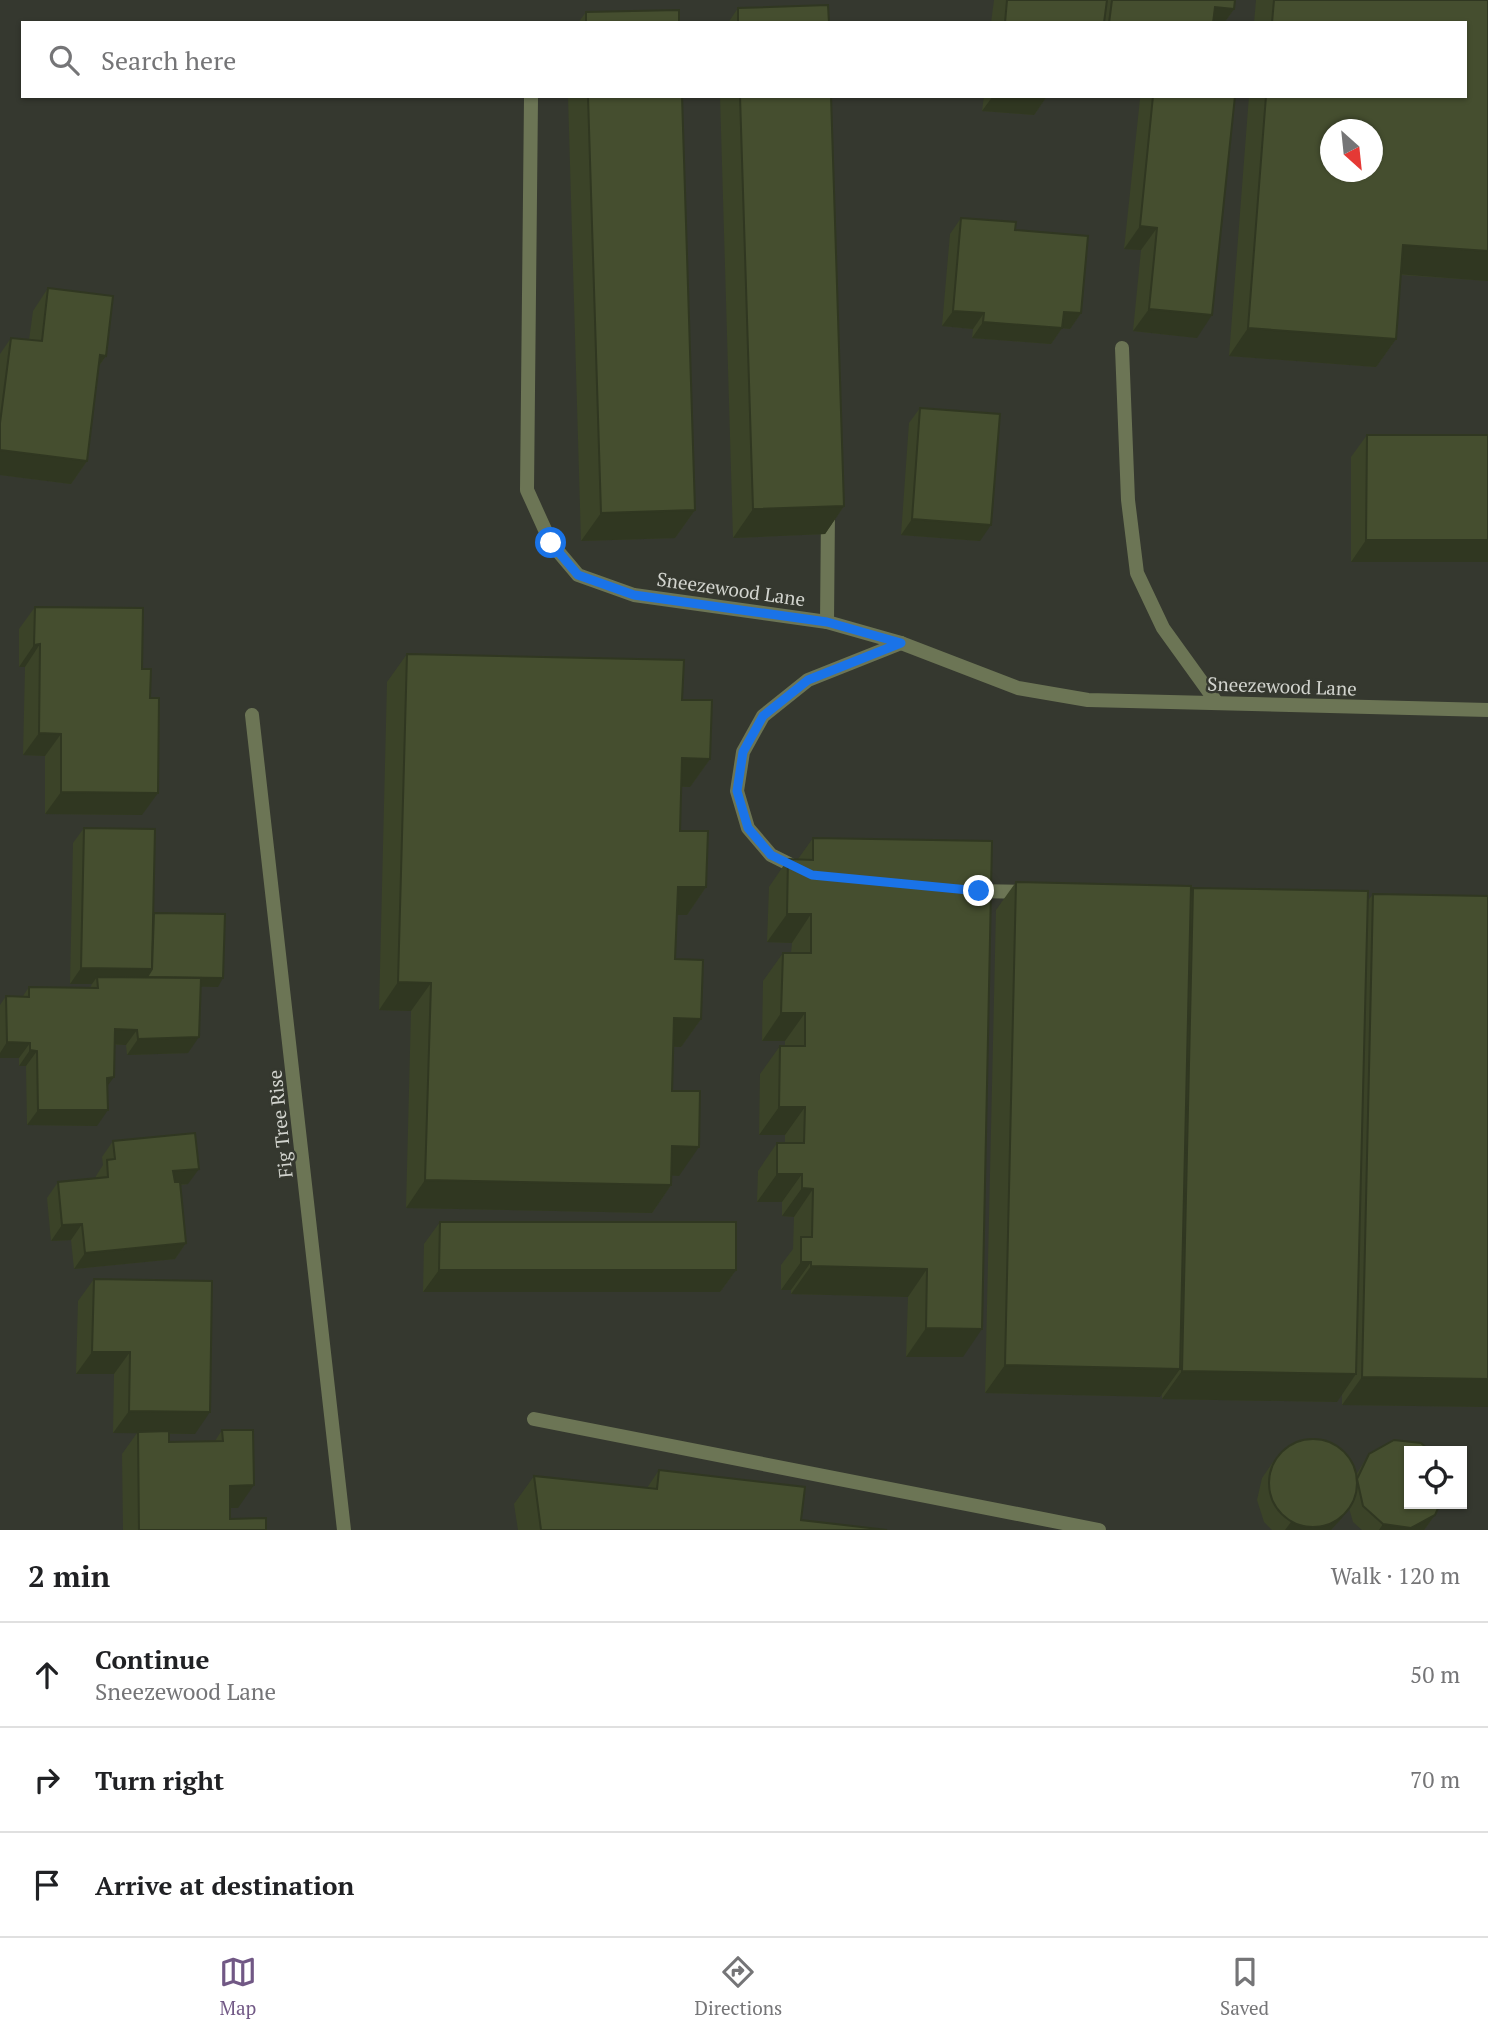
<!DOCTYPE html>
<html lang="en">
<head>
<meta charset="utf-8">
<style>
  :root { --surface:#fff; --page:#f6f6f6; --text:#202124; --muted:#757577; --line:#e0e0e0; --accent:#715885 }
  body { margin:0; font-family:"PT Serif",serif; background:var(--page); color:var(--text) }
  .controls { position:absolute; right:21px; bottom:21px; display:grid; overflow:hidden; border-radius:0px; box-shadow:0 2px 5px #0004 }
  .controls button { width:63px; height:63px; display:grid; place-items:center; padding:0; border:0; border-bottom:2px solid var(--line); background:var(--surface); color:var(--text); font:35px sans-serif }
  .compass { position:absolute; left:1320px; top:119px; width:63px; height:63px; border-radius:50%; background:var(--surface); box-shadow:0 2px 5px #0004; rotate:153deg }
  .stop { position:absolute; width:21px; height:21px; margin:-16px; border:5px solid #1a73e8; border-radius:50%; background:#fff }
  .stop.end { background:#1a73e8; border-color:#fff; box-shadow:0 2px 7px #0008 }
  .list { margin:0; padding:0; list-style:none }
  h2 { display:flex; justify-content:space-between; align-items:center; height:91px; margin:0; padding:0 28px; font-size:30px }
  h2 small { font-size:23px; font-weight:400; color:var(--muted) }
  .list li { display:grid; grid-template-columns:46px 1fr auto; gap:21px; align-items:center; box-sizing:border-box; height:105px; padding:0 28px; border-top:2px solid var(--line) }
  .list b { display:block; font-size:26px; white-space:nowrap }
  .list p { margin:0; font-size:23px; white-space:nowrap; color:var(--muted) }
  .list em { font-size:23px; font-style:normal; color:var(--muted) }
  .icon { flex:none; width:38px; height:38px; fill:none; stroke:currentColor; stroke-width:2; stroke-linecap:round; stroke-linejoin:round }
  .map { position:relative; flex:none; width:1488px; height:1530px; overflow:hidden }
  .search { position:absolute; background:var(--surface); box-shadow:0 2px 5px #0004; left:21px; right:21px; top:21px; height:77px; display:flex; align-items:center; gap:18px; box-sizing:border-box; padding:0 24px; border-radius:0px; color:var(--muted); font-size:26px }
  .sheet { height:406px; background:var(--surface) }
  nav { display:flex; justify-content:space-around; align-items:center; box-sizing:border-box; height:98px; border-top:2px solid var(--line); background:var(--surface); font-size:19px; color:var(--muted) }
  nav a { display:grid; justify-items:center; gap:4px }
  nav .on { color:var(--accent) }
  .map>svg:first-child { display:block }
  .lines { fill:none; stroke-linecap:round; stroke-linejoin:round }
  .service { stroke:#6c7555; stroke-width:14 }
  .minor { stroke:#6c7555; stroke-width:14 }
  .wall { fill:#3b4328 }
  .shaded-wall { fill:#303721 }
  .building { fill:#454e2f; stroke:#303721; stroke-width:2; fill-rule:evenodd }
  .route { stroke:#1a73e8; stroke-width:9 }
  .labels { text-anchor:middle; stroke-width:5; stroke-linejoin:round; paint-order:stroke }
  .street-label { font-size:19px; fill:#d2d4ce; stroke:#35382f }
</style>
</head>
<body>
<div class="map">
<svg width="1488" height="1530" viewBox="0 0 1488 1530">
  <rect width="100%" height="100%" fill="#35382f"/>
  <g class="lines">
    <g class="service">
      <path d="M 1122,348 L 1128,500 L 1137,573 L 1163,628 L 1217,703"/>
      <path d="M 827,622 L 828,511"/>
      <path d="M 801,870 L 771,855 L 748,828 L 737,791 L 743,752 L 763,716 L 808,680 L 901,643"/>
      <path d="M 973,891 L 1026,892"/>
      <path d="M 534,1419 L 1099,1530"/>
    </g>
    <g class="minor">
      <path d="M 531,98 L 527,490 L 551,543 L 578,575 L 634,595 L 827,622 L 901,643 L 1018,688 L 1088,700 L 1488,710"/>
      <path d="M 252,715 L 344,1530"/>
    </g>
  </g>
  <g class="wall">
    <path d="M 994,0 L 1235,0 L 1234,9 L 1224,23 L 991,23 Z"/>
    <path d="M 1256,0 L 1488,0 L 1488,281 L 1401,275 L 1396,339 L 1376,367 L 1229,356 L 1249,96 L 1465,96 L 1465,23 L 1254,23 Z"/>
    <path d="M 738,8 L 829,23 L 728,23 Z"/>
    <path d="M 586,12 L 679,23 L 578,23 Z"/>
    <path d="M 568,96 L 682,96 L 695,510 L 675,538 L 581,541 Z"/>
    <path d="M 720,96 L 831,96 L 844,506 L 825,534 L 733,538 Z"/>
    <path d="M 984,96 L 1047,96 L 1034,115 L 982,111 Z"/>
    <path d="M 1141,96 L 1235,96 L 1197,338 L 1133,331 L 1141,250 L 1124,249 L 1140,99 Z"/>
    <path d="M 961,218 L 1081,313 L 1070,329 L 1062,328 L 1051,344 L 972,338 L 973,329 L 942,326 L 950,234 Z"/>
    <path d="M 48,288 L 106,356 L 99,366 L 87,461 L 71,484 L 0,475 L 0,354 L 11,338 L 29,340 L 33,311 Z"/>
    <path d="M 920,408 L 980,541 L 901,535 L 909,423 Z"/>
    <path d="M 1367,435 L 1488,435 L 1351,562 L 1351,457 Z"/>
    <path d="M 35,607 L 142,669 L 142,815 L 45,814 L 45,756 L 23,755 L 25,667 L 19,667 L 19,629 Z"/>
    <path d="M 407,654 L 682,700 L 710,759 L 690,787 L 681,787 L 680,831 L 706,887 L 687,915 L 677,915 L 675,959 L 701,1019 L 681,1047 L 673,1047 L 672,1091 L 679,1176 L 672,1175 L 671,1185 L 652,1213 L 406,1208 L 411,1011 L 379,1010 L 387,682 Z"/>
    <path d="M 84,828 L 154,913 L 218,987 L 200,986 L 188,1053 L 127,1055 L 126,1045 L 115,1045 L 107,1087 L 97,1126 L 27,1125 L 26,1066 L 19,1066 L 19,1058 L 0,1058 L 0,1005 L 6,996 L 23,996 L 29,987 L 90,988 L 92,984 L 70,984 L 73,843 Z"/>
    <path d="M 813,838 L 963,1357 L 906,1357 L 908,1297 L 791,1294 L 791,1290 L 781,1290 L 781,1265 L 793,1249 L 794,1217 L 782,1216 L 782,1202 L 757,1202 L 758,1171 L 777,1143 L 785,1143 L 785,1135 L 759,1135 L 760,1074 L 780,1046 L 785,1046 L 785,1041 L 762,1041 L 763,981 L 783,953 L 791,953 L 792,943 L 767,942 L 769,887 L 788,859 L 798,859 Z"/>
    <path d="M 1016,882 L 1191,891 L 1193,888 L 1367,902 L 1373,894 L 1488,1407 L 1342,1405 L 1342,1394 L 1337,1402 L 1162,1399 L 1162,1394 L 1160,1397 L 985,1393 L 996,910 Z"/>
    <path d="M 113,1141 L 188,1184 L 181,1185 L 186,1243 L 175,1259 L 74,1269 L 71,1240 L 51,1241 L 47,1198 L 58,1182 L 96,1178 L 96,1176 L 103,1165 L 102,1157 Z"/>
    <path d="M 440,1222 L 736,1270 L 720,1292 L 423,1292 L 424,1244 Z"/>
    <path d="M 94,1279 L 195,1434 L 169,1434 L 169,1442 L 215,1441 L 222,1430 L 238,1508 L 230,1508 L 230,1519 L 266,1530 L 123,1530 L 122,1454 L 137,1433 L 113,1433 L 114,1374 L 76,1374 L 78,1301 Z"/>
    <path d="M 1369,1454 L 1435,1515 L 1424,1530 L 1362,1530 L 1353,1522 L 1349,1508 L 1341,1519 L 1331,1530 L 1272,1530 L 1264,1522 L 1257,1500 L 1262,1478 L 1273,1462 L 1356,1475 Z"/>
    <path d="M 659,1470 L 801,1520 L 887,1530 L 518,1530 L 514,1504 L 534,1476 L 647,1488 Z"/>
  </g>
  <g class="shaded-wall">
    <path d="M 1215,7 L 1234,9 L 1224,23 L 1204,23 Z"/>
    <path d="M 993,96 L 1047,96 L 1034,115 L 982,111 Z"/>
    <path d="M 1140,226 L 1157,228 L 1141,250 L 1124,249 Z"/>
    <path d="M 1403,245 L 1488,251 L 1488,281 L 1383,273 Z"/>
    <path d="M 1149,309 L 1212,315 L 1197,338 L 1133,331 Z"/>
    <path d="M 953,311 L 984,313 L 973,329 L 942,326 Z"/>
    <path d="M 1064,312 L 1081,313 L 1070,329 L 1053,327 Z"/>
    <path d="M 983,322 L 1062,328 L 1051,344 L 972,338 Z"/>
    <path d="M 1248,328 L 1396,339 L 1376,367 L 1229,356 Z"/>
    <path d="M 100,355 L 106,356 L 90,378 Z"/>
    <path d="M 0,450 L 87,461 L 71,484 L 0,475 Z"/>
    <path d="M 844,506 L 825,534 L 733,538 L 753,509 Z"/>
    <path d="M 695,510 L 675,538 L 581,541 L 601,513 Z"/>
    <path d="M 912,519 L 991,525 L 980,541 L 901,535 Z"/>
    <path d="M 1366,540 L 1488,540 L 1488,562 L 1351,562 Z"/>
    <path d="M 40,644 L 25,667 L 19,667 L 34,645 Z"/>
    <path d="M 39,733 L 61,734 L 45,756 L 23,755 Z"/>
    <path d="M 682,758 L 710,759 L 690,787 L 662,786 Z"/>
    <path d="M 61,792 L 158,793 L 142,815 L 45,814 Z"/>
    <path d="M 678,887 L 706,887 L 687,915 L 658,915 Z"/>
    <path d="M 787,914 L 811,914 L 792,943 L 767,942 Z"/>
    <path d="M 81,968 L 152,969 L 223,978 L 218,987 L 98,984 L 97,977 L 92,984 L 70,984 Z"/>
    <path d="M 398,982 L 431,983 L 411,1011 L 379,1010 Z"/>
    <path d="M 781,1013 L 805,1013 L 785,1041 L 762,1041 Z"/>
    <path d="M 674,1018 L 701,1019 L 681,1047 L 654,1046 Z"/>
    <path d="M 115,1029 L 137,1030 L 126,1045 L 104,1044 Z"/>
    <path d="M 199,1037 L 188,1053 L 127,1055 L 138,1039 Z"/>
    <path d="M 7,1042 L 30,1043 L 19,1058 L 0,1058 L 0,1053 Z"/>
    <path d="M 30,1050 L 37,1051 L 26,1066 L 19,1066 Z"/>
    <path d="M 114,1077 L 103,1092 L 107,1078 Z"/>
    <path d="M 779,1107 L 805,1107 L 785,1135 L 759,1135 Z"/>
    <path d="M 38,1110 L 108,1110 L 97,1126 L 27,1125 Z"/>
    <path d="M 672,1146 L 699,1147 L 679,1176 L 653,1174 Z"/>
    <path d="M 199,1169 L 188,1184 L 162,1186 L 173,1171 Z"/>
    <path d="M 777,1174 L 802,1174 L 782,1202 L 757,1202 Z"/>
    <path d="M 425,1180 L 671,1185 L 652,1213 L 406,1208 Z"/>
    <path d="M 802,1188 L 813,1189 L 794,1217 L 782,1216 Z"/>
    <path d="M 82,1224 L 71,1240 L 51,1241 L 62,1225 Z"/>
    <path d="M 186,1243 L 175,1259 L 74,1269 L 85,1253 Z"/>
    <path d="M 801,1262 L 811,1262 L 791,1290 L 781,1290 Z"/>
    <path d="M 811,1266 L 927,1269 L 908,1297 L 791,1294 Z"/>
    <path d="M 439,1270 L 736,1270 L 720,1292 L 423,1292 Z"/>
    <path d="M 926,1328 L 982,1329 L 963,1357 L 906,1357 Z"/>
    <path d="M 92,1352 L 130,1352 L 114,1374 L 76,1374 Z"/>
    <path d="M 1005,1365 L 1180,1369 L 1160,1397 L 985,1393 Z"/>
    <path d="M 1182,1371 L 1356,1374 L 1337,1402 L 1162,1399 Z"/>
    <path d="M 1362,1377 L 1488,1379 L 1488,1407 L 1342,1405 Z"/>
    <path d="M 129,1411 L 210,1412 L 195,1434 L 113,1433 Z"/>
    <path d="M 254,1485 L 238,1508 L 214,1508 L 230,1486 Z"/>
    <path d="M 1352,1504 L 1341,1519 L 1331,1530 L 1285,1530 L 1291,1522 Z"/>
    <path d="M 1435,1515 L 1424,1530 L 1379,1530 L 1383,1524 Z"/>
  </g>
  <g class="building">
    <path d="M 1007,0 L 1107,0 L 1104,23 L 1005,23 Z"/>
    <path d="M 1112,0 L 1235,0 L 1234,9 L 1215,7 L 1213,23 L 1109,23 Z"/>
    <path d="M 1274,0 L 1488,0 L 1488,251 L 1403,245 L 1396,339 L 1248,328 L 1266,96 L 1465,96 L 1465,23 L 1272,23 ZM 1331,130 L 1373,130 L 1373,172 L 1331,172 Z"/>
    <path d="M 828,5 L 829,23 L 738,23 L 738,8 Z"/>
    <path d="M 679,10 L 679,23 L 586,23 L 586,12 Z"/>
    <path d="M 588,96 L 682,96 L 695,510 L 601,513 Z"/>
    <path d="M 740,96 L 831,96 L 844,506 L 753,509 Z"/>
    <path d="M 1153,96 L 1235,96 L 1212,315 L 1149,309 L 1157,228 L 1140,226 Z"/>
    <path d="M 961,218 L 1016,222 L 1015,230 L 1088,236 L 1081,313 L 1064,312 L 1062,328 L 983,322 L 984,313 L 953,311 Z"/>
    <path d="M 48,288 L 113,296 L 106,356 L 100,355 L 87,461 L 0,450 L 0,423 L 11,338 L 42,341 Z"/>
    <path d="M 920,408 L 1000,414 L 991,525 L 912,519 Z"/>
    <path d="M 1367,435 L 1488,435 L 1488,540 L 1366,540 Z"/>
    <path d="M 35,607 L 143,608 L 142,669 L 151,669 L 150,698 L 159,698 L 158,793 L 61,792 L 61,734 L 39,733 L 40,644 L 34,645 Z"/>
    <path d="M 407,654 L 684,660 L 682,700 L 712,700 L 710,759 L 682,758 L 680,831 L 708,831 L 706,887 L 678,887 L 675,959 L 703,960 L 701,1019 L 674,1018 L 672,1091 L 700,1091 L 699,1147 L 672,1146 L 671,1185 L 425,1180 L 431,983 L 398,982 Z"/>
    <path d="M 84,828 L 155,829 L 152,969 L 81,968 Z"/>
    <path d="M 813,838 L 992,841 L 982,1329 L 926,1328 L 927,1269 L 811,1266 L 811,1262 L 801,1262 L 801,1237 L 812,1237 L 813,1189 L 802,1188 L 802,1174 L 777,1174 L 777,1143 L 804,1143 L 805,1107 L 779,1107 L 780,1046 L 805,1046 L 805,1013 L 781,1013 L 783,953 L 811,953 L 811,914 L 787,914 L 788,859 L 813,860 Z"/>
    <path d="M 1016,882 L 1191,886 L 1180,1369 L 1005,1365 Z"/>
    <path d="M 1193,888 L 1368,891 L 1356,1374 L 1182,1371 Z"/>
    <path d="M 1373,894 L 1488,896 L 1488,1379 L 1362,1377 Z"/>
    <path d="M 154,913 L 225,914 L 223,978 L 147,977 L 152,969 Z"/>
    <path d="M 97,977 L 201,978 L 199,1037 L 138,1039 L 137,1030 L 115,1029 L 114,1077 L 107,1078 L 108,1110 L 38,1110 L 37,1051 L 30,1050 L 30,1043 L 7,1042 L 6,996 L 29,997 L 29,987 L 98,988 Z"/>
    <path d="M 195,1133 L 199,1169 L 173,1171 L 175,1182 L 180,1182 L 186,1243 L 85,1253 L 82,1224 L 62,1225 L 58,1182 L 108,1177 L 107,1160 L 115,1159 L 113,1141 Z"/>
    <path d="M 440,1222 L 736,1222 L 736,1270 L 439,1270 Z"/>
    <path d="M 94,1279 L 212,1281 L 210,1412 L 129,1411 L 130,1352 L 92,1352 Z"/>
    <path d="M 222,1430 L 253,1430 L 254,1485 L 230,1486 L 230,1519 L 266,1518 L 266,1530 L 139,1530 L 138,1432 L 169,1431 L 169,1442 L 223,1441 Z"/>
    <circle cx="1313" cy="1483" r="44"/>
    <path d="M 1394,1440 L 1421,1443 L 1430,1451 L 1409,1451 L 1409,1504 L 1440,1504 L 1435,1515 L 1411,1528 L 1383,1524 L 1363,1506 L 1357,1479 L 1369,1454 Z"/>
    <path d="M 659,1470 L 805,1487 L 801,1520 L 887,1530 L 541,1530 L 534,1476 L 657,1489 Z"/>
  </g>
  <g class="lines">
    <path class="route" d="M 551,543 L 578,575 L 634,595 L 827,622 L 901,643 L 808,680 L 763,716 L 743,752 L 737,791 L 748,828 L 771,855 L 812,875 L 979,891"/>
  </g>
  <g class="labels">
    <g class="street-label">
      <text transform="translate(731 589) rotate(8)" y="7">Sneezewood Lane</text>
      <text transform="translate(1282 686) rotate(2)" y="7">Sneezewood Lane</text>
      <text transform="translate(280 1124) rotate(-96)" y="7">Fig Tree Rise</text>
    </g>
  </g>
</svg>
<div class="controls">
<button><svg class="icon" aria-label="locate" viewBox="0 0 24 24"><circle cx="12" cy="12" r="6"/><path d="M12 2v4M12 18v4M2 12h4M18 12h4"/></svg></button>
</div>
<svg class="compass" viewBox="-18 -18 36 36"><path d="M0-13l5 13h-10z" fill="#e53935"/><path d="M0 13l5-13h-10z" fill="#757577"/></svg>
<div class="stop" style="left:551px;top:543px"></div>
<div class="stop end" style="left:979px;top:891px"></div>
<div class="search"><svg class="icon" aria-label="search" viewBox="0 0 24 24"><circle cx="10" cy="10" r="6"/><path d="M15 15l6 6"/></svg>Search here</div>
</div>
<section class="sheet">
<h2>2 min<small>Walk · 120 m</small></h2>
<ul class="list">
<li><svg class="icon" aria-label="ahead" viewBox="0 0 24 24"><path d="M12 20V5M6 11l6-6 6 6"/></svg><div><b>Continue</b><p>Sneezewood Lane</p></div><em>50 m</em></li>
<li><svg class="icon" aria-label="right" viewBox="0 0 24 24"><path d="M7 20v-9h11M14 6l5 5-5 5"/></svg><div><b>Turn right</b></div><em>70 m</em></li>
<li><svg class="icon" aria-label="arrive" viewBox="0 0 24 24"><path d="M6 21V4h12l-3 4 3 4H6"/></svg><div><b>Arrive at destination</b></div></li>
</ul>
</section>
<nav>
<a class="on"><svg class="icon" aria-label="map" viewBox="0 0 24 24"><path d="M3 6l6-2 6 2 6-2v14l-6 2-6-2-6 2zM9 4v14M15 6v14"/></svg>Map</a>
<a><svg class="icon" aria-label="directions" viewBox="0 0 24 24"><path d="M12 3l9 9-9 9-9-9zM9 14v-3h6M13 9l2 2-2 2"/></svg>Directions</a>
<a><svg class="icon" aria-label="saved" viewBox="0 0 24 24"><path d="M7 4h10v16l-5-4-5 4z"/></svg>Saved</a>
</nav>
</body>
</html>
